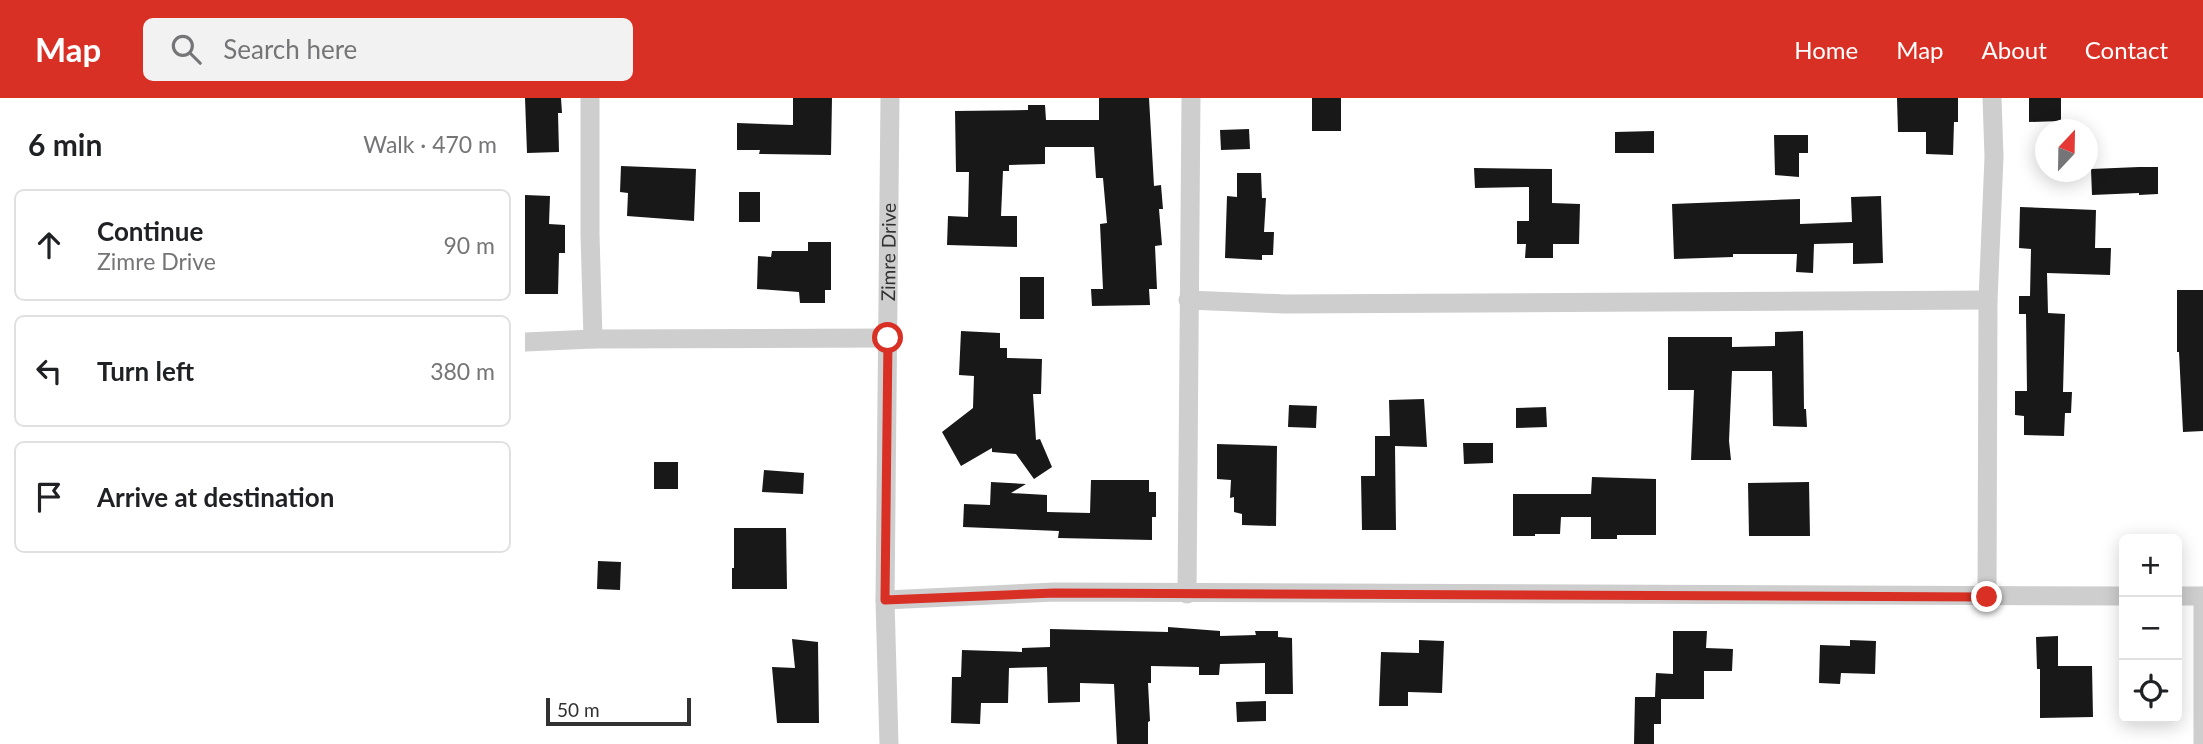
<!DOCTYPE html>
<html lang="en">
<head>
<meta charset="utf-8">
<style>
  :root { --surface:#fff; --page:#f2f2f2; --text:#202124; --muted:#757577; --line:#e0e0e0; --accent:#d93025 }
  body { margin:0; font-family:Lato,sans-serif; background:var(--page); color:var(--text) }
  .controls { position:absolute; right:21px; bottom:21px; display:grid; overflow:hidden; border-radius:10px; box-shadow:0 4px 18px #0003 }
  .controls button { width:63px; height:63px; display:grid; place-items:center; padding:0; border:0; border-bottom:2px solid var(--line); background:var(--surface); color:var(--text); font:35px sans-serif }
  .compass { position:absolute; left:1510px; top:21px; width:63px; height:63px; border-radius:50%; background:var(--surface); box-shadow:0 4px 18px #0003; rotate:22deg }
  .scale { position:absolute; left:21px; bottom:18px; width:145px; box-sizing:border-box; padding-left:7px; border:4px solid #313131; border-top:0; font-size:19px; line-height:24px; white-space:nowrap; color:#313131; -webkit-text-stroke:5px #fff; paint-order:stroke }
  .stop { position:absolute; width:21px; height:21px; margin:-16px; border:5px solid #d93025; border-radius:50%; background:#fff }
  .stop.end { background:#d93025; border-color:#fff; box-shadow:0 2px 7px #0008 }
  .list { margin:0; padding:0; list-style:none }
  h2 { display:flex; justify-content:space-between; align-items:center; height:91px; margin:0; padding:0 28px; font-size:30px }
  h2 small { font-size:23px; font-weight:400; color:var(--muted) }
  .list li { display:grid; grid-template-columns:46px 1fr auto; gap:21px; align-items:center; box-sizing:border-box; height:112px; margin:0 14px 14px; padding:0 14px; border:2px solid var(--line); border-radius:10px }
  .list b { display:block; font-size:26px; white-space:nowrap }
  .list p { margin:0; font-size:23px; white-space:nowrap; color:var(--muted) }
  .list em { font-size:23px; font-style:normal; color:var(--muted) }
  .icon { flex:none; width:38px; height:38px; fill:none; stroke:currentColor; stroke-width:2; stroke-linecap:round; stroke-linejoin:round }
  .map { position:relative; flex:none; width:1678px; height:646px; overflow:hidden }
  header { display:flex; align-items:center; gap:42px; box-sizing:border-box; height:98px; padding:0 35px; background:var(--accent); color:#fff }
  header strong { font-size:33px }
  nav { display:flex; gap:38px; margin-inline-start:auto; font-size:24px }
  .search { width:490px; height:63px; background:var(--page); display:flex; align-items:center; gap:18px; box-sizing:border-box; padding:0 24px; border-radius:10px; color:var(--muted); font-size:26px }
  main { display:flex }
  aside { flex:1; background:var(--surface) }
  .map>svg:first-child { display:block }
  .building { fill:#181818 }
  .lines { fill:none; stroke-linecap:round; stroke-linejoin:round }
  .street { stroke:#cecece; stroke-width:19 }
  .route { stroke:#d93025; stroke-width:9 }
  .labels { text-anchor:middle; stroke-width:7; stroke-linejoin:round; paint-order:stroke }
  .street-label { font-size:19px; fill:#313131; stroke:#fff }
</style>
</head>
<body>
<header>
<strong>Map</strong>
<div class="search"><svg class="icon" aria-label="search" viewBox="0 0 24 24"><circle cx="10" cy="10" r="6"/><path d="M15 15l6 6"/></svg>Search here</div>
<nav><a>Home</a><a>Map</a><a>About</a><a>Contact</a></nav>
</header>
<main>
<aside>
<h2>6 min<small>Walk · 470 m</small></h2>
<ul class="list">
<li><svg class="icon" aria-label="ahead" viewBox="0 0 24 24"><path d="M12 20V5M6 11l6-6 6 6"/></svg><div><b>Continue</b><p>Zimre Drive</p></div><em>90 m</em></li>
<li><svg class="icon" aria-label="left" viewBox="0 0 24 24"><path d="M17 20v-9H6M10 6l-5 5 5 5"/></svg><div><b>Turn left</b></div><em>380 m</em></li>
<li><svg class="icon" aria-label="arrive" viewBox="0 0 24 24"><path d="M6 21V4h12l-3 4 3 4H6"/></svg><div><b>Arrive at destination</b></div></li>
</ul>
</aside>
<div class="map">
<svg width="1678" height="646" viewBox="0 0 1678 646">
  <rect width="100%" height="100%" fill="#fff"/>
  <g class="building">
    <path d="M 0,0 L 36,0 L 37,15 L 33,15 L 34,54 L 2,55 Z"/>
    <path d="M 268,0 L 307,0 L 306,57 L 234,56 L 235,52 L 212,52 L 212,25 L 268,27 Z"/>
    <path d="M 574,0 L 624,0 L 629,88 L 636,87 L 638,111 L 634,111 L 637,147 L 630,148 L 632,191 L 624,191 L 625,207 L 567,208 L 566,191 L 578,191 L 575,126 L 582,125 L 578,80 L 571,80 L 569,49 L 520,49 L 520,66 L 484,67 L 484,73 L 478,73 L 476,118 L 492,118 L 492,149 L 422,147 L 423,118 L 443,119 L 444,74 L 431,74 L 430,13 L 503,12 L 503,7 L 520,7 L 521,22 L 574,22 Z"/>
    <rect x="787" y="0" width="29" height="33"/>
    <path d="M 1372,0 L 1433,0 L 1433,24 L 1429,24 L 1428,57 L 1401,56 L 1401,34 L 1373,34 Z"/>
    <path d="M 1504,0 L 1536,0 L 1536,23 L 1504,24 Z"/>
    <path d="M 724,31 L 725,51 L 696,52 L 695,32 Z"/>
    <path d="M 1129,33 L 1129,55 L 1090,55 L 1090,34 Z"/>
    <path d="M 1249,37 L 1283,37 L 1283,55 L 1274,55 L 1274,79 L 1250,77 Z"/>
    <path d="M 96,68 L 171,71 L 169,123 L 102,118 L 103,95 L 95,94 Z"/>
    <path d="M 1614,69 L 1633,69 L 1633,96 L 1614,97 L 1614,95 L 1567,97 L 1566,71 Z"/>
    <path d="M 949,70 L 1027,71 L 1027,105 L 1055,106 L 1054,146 L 1028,146 L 1028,160 L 1000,160 L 1001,146 L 992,146 L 992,123 L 1004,123 L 1004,89 L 950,90 Z"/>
    <path d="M 712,75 L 736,75 L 737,100 L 741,100 L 739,134 L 749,134 L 748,157 L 737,157 L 737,162 L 700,160 L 702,98 L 712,99 Z"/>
    <rect x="214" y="94" width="21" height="30"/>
    <path d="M 0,97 L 25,98 L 24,126 L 40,127 L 40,155 L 34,155 L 33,196 L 0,196 Z"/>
    <path d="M 1356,98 L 1358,165 L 1328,166 L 1328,145 L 1289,146 L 1288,175 L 1271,174 L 1272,156 L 1208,156 L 1208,159 L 1149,161 L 1147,106 L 1275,101 L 1275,126 L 1327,124 L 1326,99 Z"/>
    <path d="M 1495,109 L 1571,112 L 1570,150 L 1586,150 L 1585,177 L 1522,175 L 1523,215 L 1540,216 L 1538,294 L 1547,294 L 1546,315 L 1540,315 L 1539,338 L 1499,337 L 1499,318 L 1490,317 L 1490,293 L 1502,293 L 1501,216 L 1494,216 L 1494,198 L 1505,198 L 1506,151 L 1494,150 Z"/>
    <path d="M 283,144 L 306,144 L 306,192 L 300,192 L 300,205 L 275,205 L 274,194 L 232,191 L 233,158 L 246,159 L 247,153 L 283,153 Z"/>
    <rect x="495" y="179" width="24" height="42"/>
    <path d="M 1652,192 L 1678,192 L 1678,333 L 1658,334 L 1654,254 L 1652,254 Z"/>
    <path d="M 436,233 L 475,235 L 475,250 L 482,250 L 482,260 L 517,261 L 516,296 L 508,296 L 511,342 L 515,341 L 527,369 L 509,381 L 491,356 L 467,354 L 467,350 L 436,368 L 417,334 L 448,310 L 449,278 L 434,277 Z"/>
    <path d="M 1278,233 L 1279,311 L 1281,311 L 1282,329 L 1248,328 L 1247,273 L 1207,273 L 1204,343 L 1206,362 L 1166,362 L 1169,292 L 1143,292 L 1143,239 L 1207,239 L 1207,249 L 1250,248 L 1250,234 Z"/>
    <path d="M 899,301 L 902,349 L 870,348 L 871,432 L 837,432 L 836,378 L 850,378 L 850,338 L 865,338 L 864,302 Z"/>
    <path d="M 764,307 L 792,308 L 791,330 L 763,329 Z"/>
    <path d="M 1021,309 L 1022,329 L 991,330 L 991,310 Z"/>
    <path d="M 938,345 L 968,345 L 968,365 L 939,366 Z"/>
    <path d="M 692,346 L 752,348 L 751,428 L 717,427 L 717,416 L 709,414 L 709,399 L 705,400 L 706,382 L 692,381 Z"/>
    <rect x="129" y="364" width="24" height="27"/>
    <path d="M 239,372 L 279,375 L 278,396 L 237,394 Z"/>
    <path d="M 1067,379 L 1131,381 L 1131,437 L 1092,437 L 1092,441 L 1066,441 L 1066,419 L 1036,419 L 1035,436 L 1010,436 L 1010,438 L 988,438 L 988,396 L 1066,396 Z"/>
    <path d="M 566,382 L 624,382 L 624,394 L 631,394 L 631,419 L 627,419 L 627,442 L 533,440 L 534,433 L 438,429 L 439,406 L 465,407 L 466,384 L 501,386 L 486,395 L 522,397 L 522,414 L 565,415 Z"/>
    <path d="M 1284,384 L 1285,438 L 1224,438 L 1223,385 Z"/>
    <path d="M 209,430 L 261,430 L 262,491 L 207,491 L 207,470 L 209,470 Z"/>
    <path d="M 73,463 L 96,464 L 95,492 L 72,491 Z"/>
    <path d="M 643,529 L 695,533 L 695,538 L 731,537 L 730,533 L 753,533 L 753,539 L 767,540 L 768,596 L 740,596 L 740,565 L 695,566 L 694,577 L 674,577 L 674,569 L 626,568 L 626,585 L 623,585 L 625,623 L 623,624 L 623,646 L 592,646 L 589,586 L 555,585 L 555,604 L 523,605 L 522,569 L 484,570 L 483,605 L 456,605 L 455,626 L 426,625 L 427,579 L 436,579 L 437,552 L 497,554 L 497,550 L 525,549 L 525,531 L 643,534 Z"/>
    <path d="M 1148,533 L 1182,533 L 1181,550 L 1208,551 L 1207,573 L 1179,573 L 1179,601 L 1136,601 L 1136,626 L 1129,626 L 1129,646 L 1109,646 L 1110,599 L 1130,599 L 1131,575 L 1148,576 Z"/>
    <path d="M 1533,538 L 1533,568 L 1567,568 L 1568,619 L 1515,620 L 1515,571 L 1512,571 L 1511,539 Z"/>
    <path d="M 267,541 L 293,544 L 294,625 L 252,625 L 247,569 L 270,570 Z"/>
    <path d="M 894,542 L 919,543 L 917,595 L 883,594 L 883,608 L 854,608 L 856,554 L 894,555 Z"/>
    <path d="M 1325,542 L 1351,543 L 1350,576 L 1316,575 L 1315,586 L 1294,585 L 1295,547 L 1325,548 Z"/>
    <path d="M 741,603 L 741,623 L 712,624 L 711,604 Z"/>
  </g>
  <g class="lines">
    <g class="street">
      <path d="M 65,0 L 65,136 L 68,241"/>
      <path d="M 663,202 L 760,206 L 1463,202"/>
      <path d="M 0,244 L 68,241 L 363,240"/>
      <path d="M 662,496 L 666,0"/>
      <path d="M 1652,498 L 1678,498"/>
      <path d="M 1462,499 L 1463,202 L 1469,59 L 1467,0"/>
      <path d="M 360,502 L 530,494 L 1599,498"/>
      <path id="s1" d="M 364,646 L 360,502 L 365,0"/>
      <path d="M 1678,646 L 1678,498"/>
    </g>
  </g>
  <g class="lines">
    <path class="route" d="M 363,240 L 360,502 L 530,495 L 1462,499"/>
  </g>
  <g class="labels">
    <g class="street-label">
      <text dy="7" stroke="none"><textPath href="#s1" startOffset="492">Zimre Drive</textPath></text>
    </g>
  </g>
</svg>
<div class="controls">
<button>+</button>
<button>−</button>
<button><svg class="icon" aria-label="locate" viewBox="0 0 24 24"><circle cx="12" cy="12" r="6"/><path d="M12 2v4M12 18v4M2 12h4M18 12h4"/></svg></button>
</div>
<svg class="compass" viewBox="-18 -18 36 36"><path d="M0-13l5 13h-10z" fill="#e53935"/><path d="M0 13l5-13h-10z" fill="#757577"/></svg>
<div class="scale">50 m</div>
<div class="stop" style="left:363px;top:240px"></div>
<div class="stop end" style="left:1462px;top:499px"></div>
</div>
</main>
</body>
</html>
